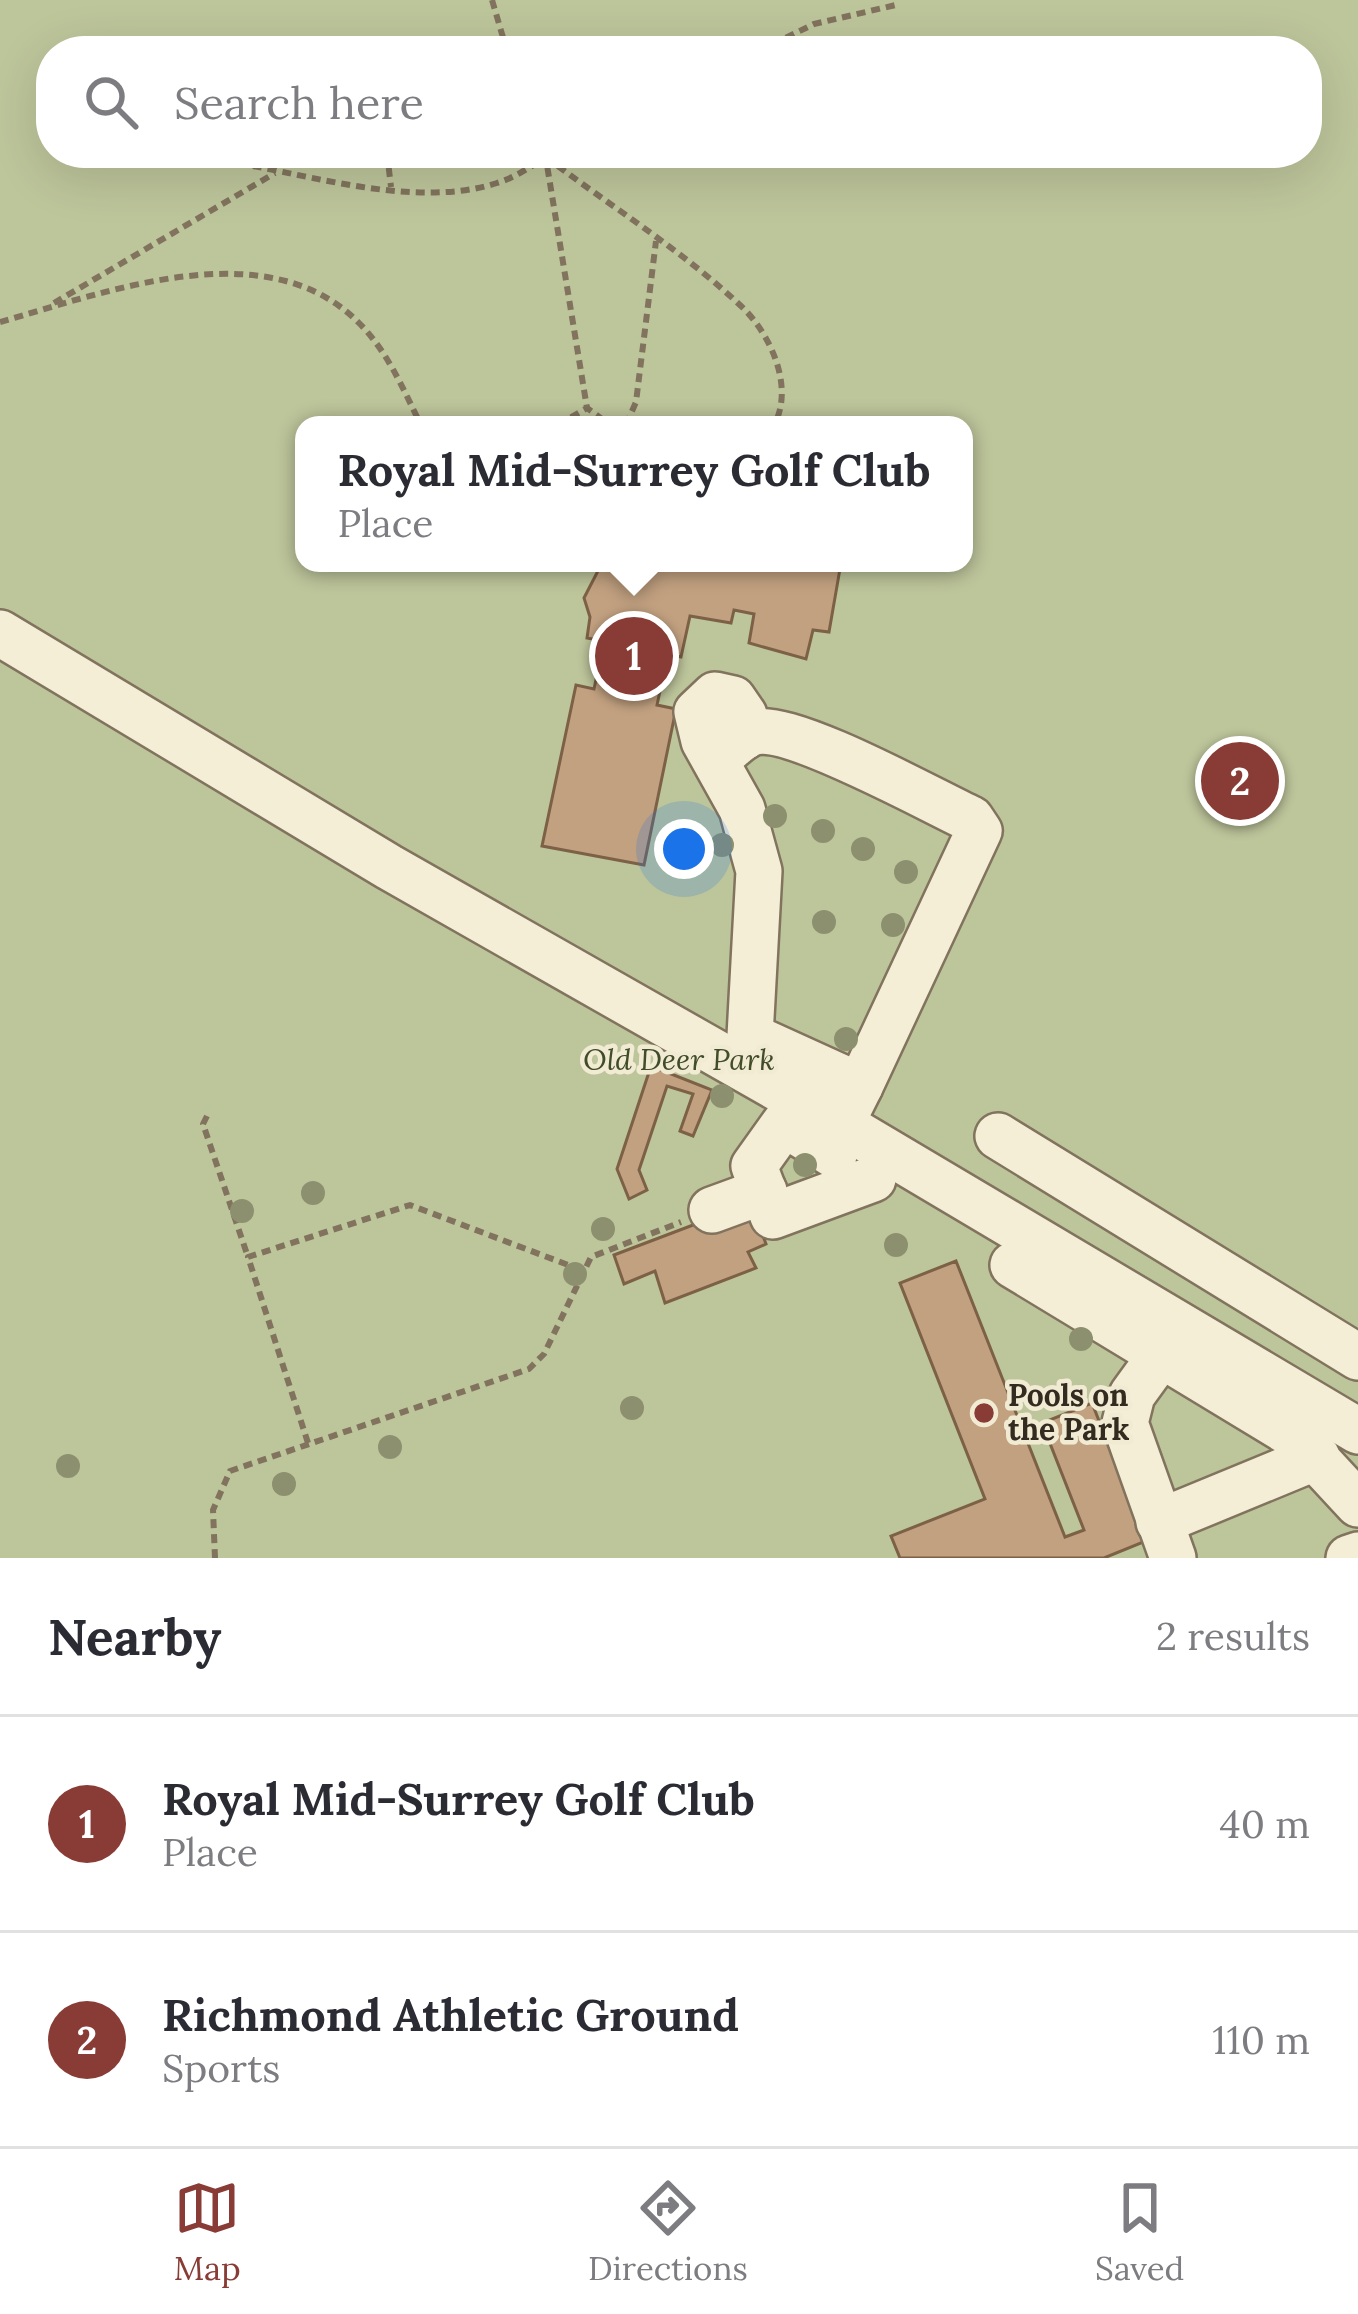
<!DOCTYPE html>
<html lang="en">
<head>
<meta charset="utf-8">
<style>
  :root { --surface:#fff; --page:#f7f7f7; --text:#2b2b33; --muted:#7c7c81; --line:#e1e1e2; --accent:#893b35 }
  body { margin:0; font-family:Lora,serif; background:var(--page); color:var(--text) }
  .you { position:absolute; left:684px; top:849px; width:42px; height:42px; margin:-30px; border:9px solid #fff; border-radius:50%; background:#1a73e8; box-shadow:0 0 0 18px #1a73e833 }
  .badge { display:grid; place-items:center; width:78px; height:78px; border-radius:50%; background:var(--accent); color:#fff; font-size:39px; font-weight:700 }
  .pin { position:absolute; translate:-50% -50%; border:6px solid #fff; box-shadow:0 3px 12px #0006 }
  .popup { position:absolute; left:295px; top:416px; width:678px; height:156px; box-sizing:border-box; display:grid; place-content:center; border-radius:24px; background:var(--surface); filter:drop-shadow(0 3px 9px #0005); font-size:39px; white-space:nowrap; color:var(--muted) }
  .popup b { font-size:45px; color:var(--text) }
  .popup::after { content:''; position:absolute; left:50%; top:100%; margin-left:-24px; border:24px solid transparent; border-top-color:var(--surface) }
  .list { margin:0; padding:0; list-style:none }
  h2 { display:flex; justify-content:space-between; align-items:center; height:156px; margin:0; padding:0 48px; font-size:51px }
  h2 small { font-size:39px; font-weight:400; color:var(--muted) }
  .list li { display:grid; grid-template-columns:78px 1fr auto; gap:36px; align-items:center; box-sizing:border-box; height:216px; padding:0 48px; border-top:3px solid var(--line) }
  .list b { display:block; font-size:45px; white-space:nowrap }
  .list p { margin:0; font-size:39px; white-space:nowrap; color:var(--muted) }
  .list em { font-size:39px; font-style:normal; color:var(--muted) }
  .icon { flex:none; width:66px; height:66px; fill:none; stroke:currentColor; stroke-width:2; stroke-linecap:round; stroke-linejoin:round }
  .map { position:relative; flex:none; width:1358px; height:1558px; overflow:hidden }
  .search { position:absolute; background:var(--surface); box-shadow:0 12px 48px #0002; left:36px; right:36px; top:36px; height:132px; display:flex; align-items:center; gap:30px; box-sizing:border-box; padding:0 42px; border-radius:48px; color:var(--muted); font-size:45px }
  .sheet { height:588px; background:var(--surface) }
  nav { display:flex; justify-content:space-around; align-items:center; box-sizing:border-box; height:168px; border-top:3px solid var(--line); background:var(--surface); font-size:33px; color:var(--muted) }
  nav a { display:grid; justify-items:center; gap:6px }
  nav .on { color:var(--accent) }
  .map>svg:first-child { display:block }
  .green { fill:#bdc59b; fill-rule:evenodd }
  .building { fill:#c2a180; stroke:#7d6146; stroke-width:3 }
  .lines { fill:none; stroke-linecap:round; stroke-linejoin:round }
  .minor-casing { stroke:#81735d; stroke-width:50 }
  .path { stroke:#81735d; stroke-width:6; stroke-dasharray:9 6; stroke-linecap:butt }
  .minor { stroke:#f4eed7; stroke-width:45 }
  .tree { fill:#8c906f }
  .poi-dot { fill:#893b35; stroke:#f1ebd4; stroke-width:4.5 }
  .labels { text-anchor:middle; stroke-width:9; stroke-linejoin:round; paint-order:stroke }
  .park-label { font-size:30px; font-style:italic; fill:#414d29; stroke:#f1ebd4 }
  .poi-label { font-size:30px; font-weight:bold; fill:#332b1f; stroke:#f1ebd4; text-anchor:start }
</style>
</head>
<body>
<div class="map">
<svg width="1358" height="1558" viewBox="0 0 1358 1558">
  <rect width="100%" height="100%" fill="#e8e1c5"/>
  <path class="green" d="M 0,0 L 1358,0 L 1358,1558 L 0,1558 ZM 51,51 L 1307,51 L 1307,153 L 51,153 ZM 304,425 L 964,425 L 964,563 L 304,563 Z"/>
  <g class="building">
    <path d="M 602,563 L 841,563 L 829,632 L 813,630 L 806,659 L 749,643 L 754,614 L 734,610 L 731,623 L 690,616 L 681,657 L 668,654 L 657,705 L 676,709 L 644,865 L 542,846 L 576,685 L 594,689 L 604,641 L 587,638 L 590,617 L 584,598 Z"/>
    <path d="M 651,1066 L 712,1090 L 693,1136 L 680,1131 L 693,1094 L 667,1086 L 639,1170 L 647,1190 L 629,1199 L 617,1169 Z"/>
    <path d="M 751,1203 L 766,1244 L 748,1252 L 756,1268 L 665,1303 L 655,1271 L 624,1284 L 614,1255 Z"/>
    <path d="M 956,1261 L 1065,1537 L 1084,1530 L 1042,1423 L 1092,1403 L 1146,1541 L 1104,1558 L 900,1558 L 891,1536 L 985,1499 L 900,1283 Z"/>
  </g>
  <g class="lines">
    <g class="minor-casing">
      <g id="minor">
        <path d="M 0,633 L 389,867 L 841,1124 L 1358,1431"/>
        <path d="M 744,737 L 744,715 L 733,699 L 715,695 L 697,712 L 704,741 L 742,809 L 759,871 L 750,1036 L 860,1086 L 841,1124"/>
        <path d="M 724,753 C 734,745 743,735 755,732 C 794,724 930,800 971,819 L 979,831 L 860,1086"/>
        <path d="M 998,1136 L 1358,1357"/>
        <path d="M 834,1155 L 784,1124 L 754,1166 L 773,1216 L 873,1179"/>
        <path d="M 712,1210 L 764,1191"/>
        <path d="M 1013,1265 L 1295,1436 L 1358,1504"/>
        <path d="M 1161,1355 L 1132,1395 L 1125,1423 L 1173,1558"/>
        <path d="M 1159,1522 L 1317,1457"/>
        <path d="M 1349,1558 L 1358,1555"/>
      </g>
    </g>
    <g class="path">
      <path d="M 492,0 L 507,51"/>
      <path d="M 759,51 L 814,24 L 900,4"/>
      <path d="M 387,153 L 391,187"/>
      <path d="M 545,153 L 587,408"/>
      <path d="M 546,157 C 610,206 683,251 741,306 C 770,333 795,387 774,425"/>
      <path d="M 253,166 C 328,180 422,207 497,183 C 520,176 535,162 556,153"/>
      <path d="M 54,303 L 275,173"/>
      <path d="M 0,322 C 107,292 267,230 359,323 C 388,352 403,389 421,425"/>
      <path d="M 558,425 L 587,408 L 610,425"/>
      <path d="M 626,425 L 636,402 L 656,241"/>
      <path d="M 207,1116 L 203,1124 L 248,1257"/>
      <path d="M 308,1443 L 248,1257 L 410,1205 L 584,1271"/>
      <path d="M 215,1558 L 213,1510 L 230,1471 L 529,1369 L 544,1354 L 591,1257 L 681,1222"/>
    </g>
    <use href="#minor" class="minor"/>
  </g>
  <g class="tree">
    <circle cx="775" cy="816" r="12"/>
    <circle cx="823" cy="831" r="12"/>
    <circle cx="722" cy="845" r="12"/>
    <circle cx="863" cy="849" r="12"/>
    <circle cx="906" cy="872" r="12"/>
    <circle cx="824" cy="922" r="12"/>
    <circle cx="893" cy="925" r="12"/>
    <circle cx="846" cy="1039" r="12"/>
    <circle cx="722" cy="1096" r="12"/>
    <circle cx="805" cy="1165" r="12"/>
    <circle cx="313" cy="1193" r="12"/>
    <circle cx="242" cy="1211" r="12"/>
    <circle cx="603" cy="1229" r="12"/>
    <circle cx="896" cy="1245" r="12"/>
    <circle cx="575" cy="1274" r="12"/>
    <circle cx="1081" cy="1339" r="12"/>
    <circle cx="632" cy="1408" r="12"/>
    <circle cx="390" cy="1447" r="12"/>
    <circle cx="68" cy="1466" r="12"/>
    <circle cx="284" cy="1484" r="12"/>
  </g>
  <circle class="poi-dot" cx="984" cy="1413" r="12"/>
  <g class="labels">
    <g class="park-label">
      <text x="679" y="1070">Old Deer Park</text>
    </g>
    <g class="poi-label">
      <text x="1008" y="1406">Pools on<tspan x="1008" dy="34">the Park</tspan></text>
    </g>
  </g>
</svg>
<div class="you"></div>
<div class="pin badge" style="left:634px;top:656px">1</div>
<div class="popup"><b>Royal Mid-Surrey Golf Club</b>Place</div>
<div class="pin badge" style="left:1240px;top:781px">2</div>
<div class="search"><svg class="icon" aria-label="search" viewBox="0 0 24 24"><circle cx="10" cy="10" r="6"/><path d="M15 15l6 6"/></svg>Search here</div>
</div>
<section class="sheet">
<h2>Nearby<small>2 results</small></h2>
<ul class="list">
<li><span class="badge">1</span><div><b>Royal Mid-Surrey Golf Club</b><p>Place</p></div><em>40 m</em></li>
<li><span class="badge">2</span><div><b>Richmond Athletic Ground</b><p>Sports</p></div><em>110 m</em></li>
</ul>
</section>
<nav>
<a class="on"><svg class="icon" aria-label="map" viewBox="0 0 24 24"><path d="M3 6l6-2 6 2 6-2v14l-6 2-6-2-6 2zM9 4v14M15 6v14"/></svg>Map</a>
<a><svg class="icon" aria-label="directions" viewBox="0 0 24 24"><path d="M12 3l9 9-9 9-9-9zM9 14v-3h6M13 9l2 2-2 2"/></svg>Directions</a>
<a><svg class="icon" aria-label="saved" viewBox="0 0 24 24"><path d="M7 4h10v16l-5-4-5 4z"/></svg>Saved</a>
</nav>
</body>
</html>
